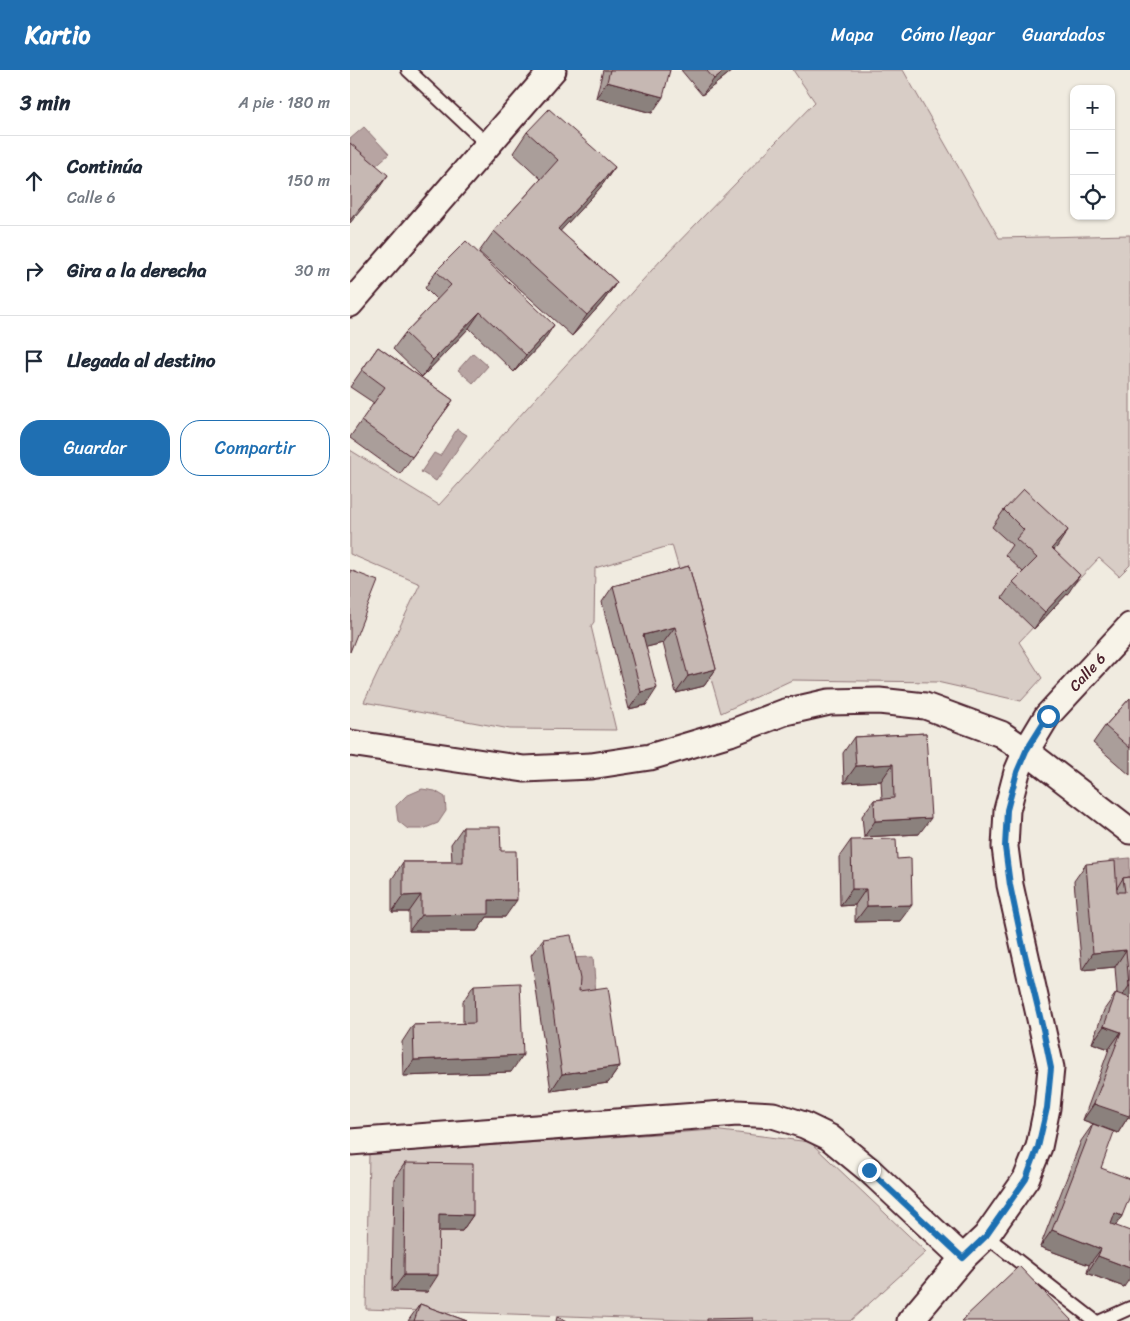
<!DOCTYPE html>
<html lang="es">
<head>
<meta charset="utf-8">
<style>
  :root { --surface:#fff; --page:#f2f2f3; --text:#1f2937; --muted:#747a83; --line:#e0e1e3; --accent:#1f6fb2 }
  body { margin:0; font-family:Sriracha,sans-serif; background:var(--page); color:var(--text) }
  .controls { position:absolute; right:15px; top:15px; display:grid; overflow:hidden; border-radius:10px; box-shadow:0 1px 4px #0004 }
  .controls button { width:45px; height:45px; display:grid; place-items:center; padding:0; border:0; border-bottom:1px solid var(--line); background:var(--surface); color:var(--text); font:25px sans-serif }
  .stop { position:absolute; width:15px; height:15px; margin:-11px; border:4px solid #1f6fb2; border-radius:50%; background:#fff }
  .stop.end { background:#1f6fb2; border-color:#fff; box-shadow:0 1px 5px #0008 }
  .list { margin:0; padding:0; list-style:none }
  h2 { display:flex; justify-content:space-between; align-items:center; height:65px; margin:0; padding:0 20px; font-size:21px }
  h2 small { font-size:16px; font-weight:400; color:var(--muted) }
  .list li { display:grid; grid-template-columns:32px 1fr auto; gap:15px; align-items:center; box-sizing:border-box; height:90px; padding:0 20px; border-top:1px solid var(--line) }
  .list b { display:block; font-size:19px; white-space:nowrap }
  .list p { margin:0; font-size:16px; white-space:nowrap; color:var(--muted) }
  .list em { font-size:16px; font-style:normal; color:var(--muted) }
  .actions { display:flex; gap:10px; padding:15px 20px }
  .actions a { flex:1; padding:11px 0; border:1px solid var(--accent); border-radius:20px; text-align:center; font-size:18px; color:var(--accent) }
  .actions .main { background:var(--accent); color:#fff }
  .icon { flex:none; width:28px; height:28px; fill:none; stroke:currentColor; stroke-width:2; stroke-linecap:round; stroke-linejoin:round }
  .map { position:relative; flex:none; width:780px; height:1251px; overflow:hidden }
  header { display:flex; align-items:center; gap:30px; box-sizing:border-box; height:70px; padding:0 25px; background:var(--accent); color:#fff }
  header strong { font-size:24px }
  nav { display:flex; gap:28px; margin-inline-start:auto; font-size:18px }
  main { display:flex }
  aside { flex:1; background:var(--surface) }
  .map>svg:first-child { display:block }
  .green { fill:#d8cdc6; stroke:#917678 }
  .water { fill:#b7a4a2; stroke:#8b6f72 }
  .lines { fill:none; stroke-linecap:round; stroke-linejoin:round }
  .lane-casing { stroke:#4a1f2b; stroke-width:16 }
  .street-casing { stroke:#4a1f2b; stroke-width:29 }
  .lane { stroke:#f7f3e8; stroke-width:12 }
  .street { stroke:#f7f3e8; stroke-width:25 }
  .wall { fill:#aa9e9a; stroke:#4a1f2b }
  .shaded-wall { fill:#8b817d; stroke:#4a1f2b }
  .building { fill:#c6b8b3; stroke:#4a1f2b }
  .route { stroke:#1f6fb2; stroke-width:6 }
  .labels { text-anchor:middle; stroke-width:4; stroke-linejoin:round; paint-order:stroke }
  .street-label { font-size:15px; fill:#4a1f2b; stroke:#f7f3e8 }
</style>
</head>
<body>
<header>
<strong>Kartio</strong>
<nav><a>Mapa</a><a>Cómo llegar</a><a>Guardados</a></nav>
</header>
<main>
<aside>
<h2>3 min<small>A pie · 180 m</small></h2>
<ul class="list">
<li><svg class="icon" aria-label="ahead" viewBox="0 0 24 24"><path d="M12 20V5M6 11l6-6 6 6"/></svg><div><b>Continúa</b><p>Calle 6</p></div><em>150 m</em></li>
<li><svg class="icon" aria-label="right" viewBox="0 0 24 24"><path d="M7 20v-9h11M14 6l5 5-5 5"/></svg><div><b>Gira a la derecha</b></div><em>30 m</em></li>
<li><svg class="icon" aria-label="arrive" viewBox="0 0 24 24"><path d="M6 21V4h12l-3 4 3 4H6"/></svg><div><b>Llegada al destino</b></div></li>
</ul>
<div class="actions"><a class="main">Guardar</a><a>Compartir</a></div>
</aside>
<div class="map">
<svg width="780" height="1251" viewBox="0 0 780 1251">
  <rect width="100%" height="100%" fill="#f0ebe0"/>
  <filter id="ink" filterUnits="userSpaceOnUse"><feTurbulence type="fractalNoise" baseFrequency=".02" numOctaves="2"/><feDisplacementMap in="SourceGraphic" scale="10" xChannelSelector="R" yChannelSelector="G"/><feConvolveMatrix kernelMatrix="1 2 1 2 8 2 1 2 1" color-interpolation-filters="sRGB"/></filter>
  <g filter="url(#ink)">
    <g class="green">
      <path d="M 443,0 L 553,0 L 649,168 L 780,165 L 780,495 L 769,506 L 749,488 L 669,572 L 692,608 L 671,631 L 587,612 L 442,610 L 371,643 L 322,475 L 245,498 L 244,552 L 241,556 L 266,660 L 160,659 L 14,632 L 70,514 L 0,484 L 0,380 L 89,435 L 311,190 L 465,32 Z"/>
      <path d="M 363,1060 L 460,1072 L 576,1182 L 500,1251 L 362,1251 L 16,1239 L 19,1084 Z"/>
    </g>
    <g class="water">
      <path d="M 14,57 L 39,84 L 23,98 L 0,73 L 0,69 Z"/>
      <path d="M 123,283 L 138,296 L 123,313 L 108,300 Z"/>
      <path d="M 107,359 L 117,365 L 86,411 L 71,402 L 84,383 L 90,386 Z"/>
      <path d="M 72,719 L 85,721 L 95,727 L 96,741 L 88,753 L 73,759 L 58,759 L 48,751 L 46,736 L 56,726 Z"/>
      <path d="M 780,788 L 780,819 L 761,820 L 759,790 Z"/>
      <path d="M 243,887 L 246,924 L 218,925 L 216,888 Z"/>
    </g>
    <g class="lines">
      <g class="lane-casing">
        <g id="lane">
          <path d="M 58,0 L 138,75"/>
          <path d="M 636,1166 L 745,1251"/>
          <path d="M 751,1251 L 780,1238"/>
        </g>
      </g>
      <g class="street-casing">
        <g id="street">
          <path d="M 0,234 L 203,0"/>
          <path d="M 0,673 L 174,699 L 241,696 L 300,687 L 380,663 L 435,642 L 479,632 L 529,631 L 575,636 L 651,664 L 676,681 L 780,761"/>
          <path d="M 0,1072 L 387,1043 L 423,1045 L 454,1055 L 479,1067 L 519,1100 L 613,1188"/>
          <path id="s1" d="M 560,1251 L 613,1188 L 636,1166 L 676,1109 L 689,1077 L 697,1038 L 701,998 L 660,815 L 655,777 L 657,740 L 667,702 L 676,681 L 697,646 L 780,556"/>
        </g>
      </g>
      <use href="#lane" class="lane"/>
      <use href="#street" class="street"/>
    </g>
    <g class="wall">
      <path d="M 253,0 L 320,0 L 302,43 L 246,28 Z"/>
      <path d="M 331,0 L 383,0 L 352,25 Z"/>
      <path d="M 177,62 L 265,97 L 250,118 L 210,161 L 267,212 L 252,233 L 222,266 L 129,182 L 144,161 L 191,109 L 163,83 Z"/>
      <path d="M 86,201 L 193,272 L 164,302 L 119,258 L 72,307 L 43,279 L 55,263 L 87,230 L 75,218 Z"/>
      <path d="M 28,277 L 103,330 L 50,404 L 0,368 L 0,367 L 24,333 L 0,317 Z"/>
      <path d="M 654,440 L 707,477 L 704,480 L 719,522 L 684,559 L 652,528 L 663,512 L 673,502 L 655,485 L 662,475 L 642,457 Z"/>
      <path d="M 339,496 L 366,599 L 354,616 L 326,623 L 313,573 L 296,577 L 296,635 L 279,639 L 252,532 L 263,516 Z"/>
      <path d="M 780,628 L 780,705 L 743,673 L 755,656 Z"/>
      <path d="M 576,663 L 569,764 L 514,767 L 512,746 L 524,730 L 532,729 L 531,711 L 494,713 L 493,683 L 504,667 Z"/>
      <path d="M 113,757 L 151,781 L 155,847 L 137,847 L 127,861 L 59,861 L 59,842 L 42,842 L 42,809 L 53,792 L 102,792 L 101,774 Z"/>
      <path d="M 501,770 L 547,789 L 550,851 L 505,852 L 505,835 L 490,836 L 489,787 Z"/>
      <path d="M 736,794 L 767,818 L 773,808 L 780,807 L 778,1047 L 768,1063 L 733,1050 L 759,979 L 742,973 L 754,940 L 766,923 L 767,923 L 765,897 L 732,900 L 724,811 Z"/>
      <path d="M 193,869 L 229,921 L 270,996 L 258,1013 L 201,1021 L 181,885 Z"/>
      <path d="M 124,915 L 161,1002 L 53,1006 L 52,972 L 63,955 L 113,954 L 113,931 Z"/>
      <path d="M 743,1054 L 751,1098 L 772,1146 L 766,1155 L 774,1217 L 737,1203 L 739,1195 L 690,1177 L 731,1071 Z"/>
      <path d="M 55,1093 L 123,1145 L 112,1161 L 88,1161 L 77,1222 L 42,1221 L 44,1109 Z"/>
      <path d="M 70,1234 L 117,1251 L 58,1251 Z"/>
    </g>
    <g class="shaded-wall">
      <path d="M 375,0 L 383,0 L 352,25 L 364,9 Z"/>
      <path d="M 257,12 L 313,27 L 302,43 L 246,28 Z"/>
      <path d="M 265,97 L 250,118 L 193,180 L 208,159 Z"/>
      <path d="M 38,105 L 27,121 L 0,153 L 0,150 Z"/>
      <path d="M 267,212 L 252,233 L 222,266 L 237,245 Z"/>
      <path d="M 130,242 L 119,258 L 72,307 L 83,290 Z"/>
      <path d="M 204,255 L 193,272 L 164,302 L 176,285 Z"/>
      <path d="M 718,460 L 707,477 L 690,495 L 702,478 Z"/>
      <path d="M 730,505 L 719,522 L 684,559 L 695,542 Z"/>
      <path d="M 325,557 L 313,573 L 281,581 L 293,565 Z"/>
      <path d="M 366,599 L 354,616 L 326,623 L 338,606 Z"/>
      <path d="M 307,618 L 296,635 L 279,639 L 291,622 Z"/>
      <path d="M 543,694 L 531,711 L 494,713 L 506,696 Z"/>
      <path d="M 581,748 L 569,764 L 514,767 L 525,751 Z"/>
      <path d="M 502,819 L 516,819 L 505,835 L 490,836 Z"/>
      <path d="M 71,825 L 59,842 L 42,842 L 53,826 Z"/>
      <path d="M 139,830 L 167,830 L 155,847 L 137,847 L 127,861 L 59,861 L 71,845 Z"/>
      <path d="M 562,835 L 550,851 L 505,852 L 517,836 Z"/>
      <path d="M 776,880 L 765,897 L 732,900 L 743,883 Z"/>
      <path d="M 779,916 L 780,916 L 780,932 L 768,933 Z"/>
      <path d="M 754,956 L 771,962 L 759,979 L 742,973 Z"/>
      <path d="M 173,985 L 161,1002 L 53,1006 L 64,990 Z"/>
      <path d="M 270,996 L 258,1013 L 201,1021 L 212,1004 Z"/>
      <path d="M 744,1034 L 780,1037 L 780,1048 L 778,1047 L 768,1063 L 733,1050 Z"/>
      <path d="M 765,1143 L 772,1146 L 761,1162 L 754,1160 Z"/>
      <path d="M 89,1144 L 123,1145 L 112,1161 L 77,1161 Z"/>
      <path d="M 702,1160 L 751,1179 L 739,1195 L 690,1177 Z"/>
      <path d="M 748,1186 L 780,1198 L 780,1208 L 774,1217 L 737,1203 Z"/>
      <path d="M 54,1205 L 88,1205 L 77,1222 L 42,1221 Z"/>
    </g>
    <g class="building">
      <path d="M 260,0 L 320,0 L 313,27 L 257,12 Z"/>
      <path d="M 356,0 L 375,0 L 364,9 Z"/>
      <path d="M 199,39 L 265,97 L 208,159 L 267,212 L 237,245 L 144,161 L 208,90 L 177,62 Z"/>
      <path d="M 0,73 L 38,105 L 0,150 Z"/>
      <path d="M 116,171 L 204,255 L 176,285 L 130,242 L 83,290 L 55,263 L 101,215 L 86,201 Z"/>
      <path d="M 28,277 L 103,330 L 62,387 L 11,351 L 35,317 L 12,300 Z"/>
      <path d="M 674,419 L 718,460 L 702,478 L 730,505 L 695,542 L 663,512 L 687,488 L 666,469 L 674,460 L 654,440 Z"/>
      <path d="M 339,496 L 366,599 L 338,606 L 325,557 L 293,565 L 307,618 L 291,622 L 263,516 Z"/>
      <path d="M 0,500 L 28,511 L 0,582 Z"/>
      <path d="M 780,628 L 780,678 L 755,656 Z"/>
      <path d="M 576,663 L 581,748 L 525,751 L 524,730 L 544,728 L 543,694 L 506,696 L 504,667 Z"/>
      <path d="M 113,757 L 150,757 L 151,781 L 166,781 L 167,830 L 139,830 L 139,844 L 71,845 L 71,825 L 53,826 L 53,792 L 113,792 Z"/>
      <path d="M 546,769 L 547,789 L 561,788 L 562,835 L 517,836 L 516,819 L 502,819 L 501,770 Z"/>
      <path d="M 765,791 L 767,822 L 775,822 L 773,808 L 780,807 L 780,916 L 779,916 L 776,880 L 743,883 L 736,794 Z"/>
      <path d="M 221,865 L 230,909 L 229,921 L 258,917 L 270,996 L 212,1004 L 193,869 Z"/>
      <path d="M 170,913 L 173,985 L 64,990 L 63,955 L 125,953 L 124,915 Z"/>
      <path d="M 766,923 L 780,928 L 780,1044 L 779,1046 L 744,1034 L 771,962 L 754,956 Z"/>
      <path d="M 743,1054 L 764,1062 L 751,1098 L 780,1109 L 780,1126 L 772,1146 L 765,1143 L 761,1154 L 780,1161 L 780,1198 L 748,1186 L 751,1179 L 702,1160 Z"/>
      <path d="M 55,1093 L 123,1094 L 123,1145 L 89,1144 L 88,1205 L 54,1205 Z"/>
      <path d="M 669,1196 L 722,1251 L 611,1251 Z"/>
      <path d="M 70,1234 L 117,1251 L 64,1251 Z"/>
      <path d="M 207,1247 L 217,1251 L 206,1251 Z"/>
      <path d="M 403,1248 L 403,1251 L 357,1251 L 357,1249 Z"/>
    </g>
  </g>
  <g class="lines" filter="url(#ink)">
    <path class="route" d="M 519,1100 L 613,1188 L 636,1166 L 676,1109 L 688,1077 L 697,1038 L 701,998 L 693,959 L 672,872 L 660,815 L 655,777 L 657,740 L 667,702 L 676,681 L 698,646"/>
  </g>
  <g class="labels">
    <g class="street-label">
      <text dy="5" stroke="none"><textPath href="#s1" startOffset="724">Calle 6</textPath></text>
    </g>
  </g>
</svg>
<div class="controls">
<button>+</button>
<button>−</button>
<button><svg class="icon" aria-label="locate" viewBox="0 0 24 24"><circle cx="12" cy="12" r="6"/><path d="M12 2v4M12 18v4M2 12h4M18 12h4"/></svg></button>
</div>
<div class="stop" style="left:698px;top:646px"></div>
<div class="stop end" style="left:519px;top:1100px"></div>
</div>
</main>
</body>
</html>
